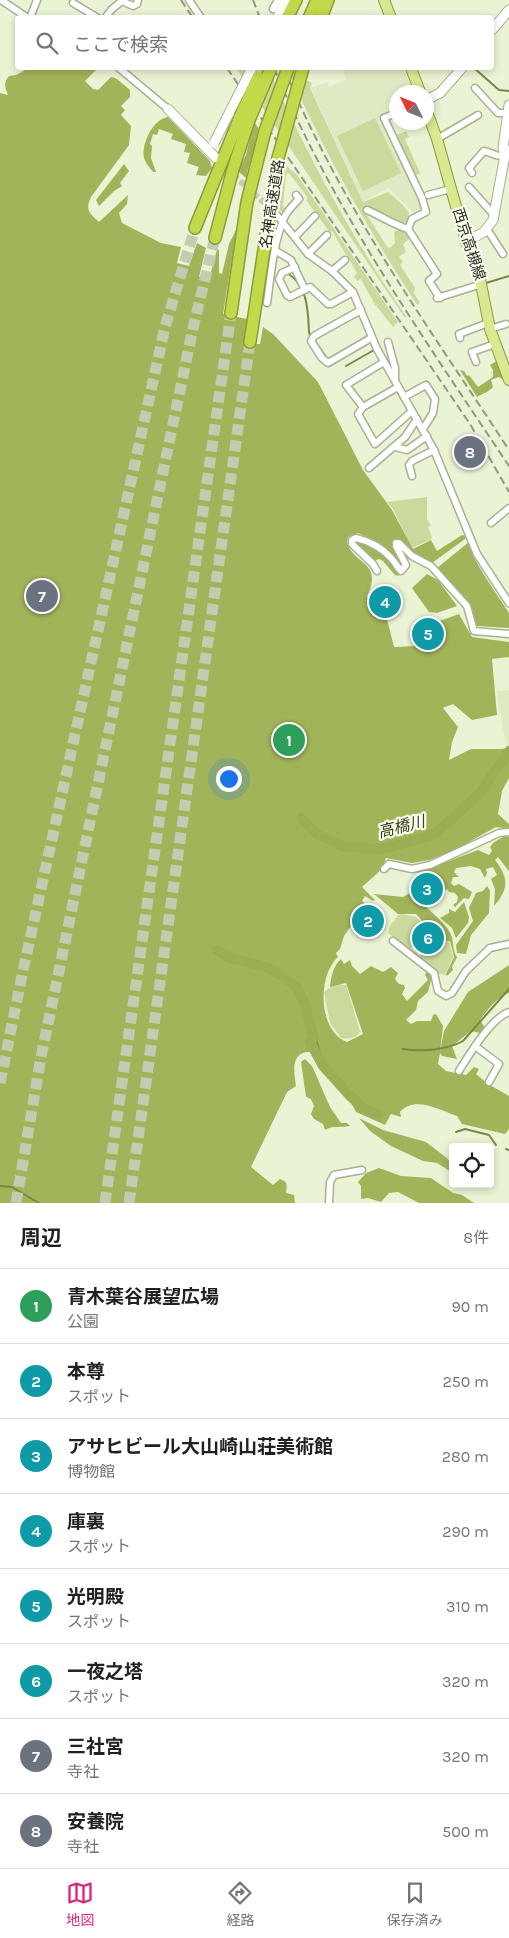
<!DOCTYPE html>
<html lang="ja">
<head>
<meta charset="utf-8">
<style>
  :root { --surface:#fff; --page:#f6f6f6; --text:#202124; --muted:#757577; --line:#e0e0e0; --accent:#db2777 }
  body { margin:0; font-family:Karla,"Noto Sans JP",sans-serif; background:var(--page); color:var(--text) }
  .controls { position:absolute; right:15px; bottom:15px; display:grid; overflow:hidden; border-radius:5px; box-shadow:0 2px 8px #0003 }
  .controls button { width:45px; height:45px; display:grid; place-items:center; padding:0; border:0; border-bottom:1px solid var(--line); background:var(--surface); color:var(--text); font:25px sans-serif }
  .compass { position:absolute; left:389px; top:85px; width:45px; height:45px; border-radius:50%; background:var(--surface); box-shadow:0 2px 8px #0003; rotate:313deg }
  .you { position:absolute; left:228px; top:778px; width:18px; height:18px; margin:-12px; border:4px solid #fff; border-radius:50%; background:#1a73e8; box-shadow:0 0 0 8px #1a73e833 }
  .badge { display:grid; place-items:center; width:32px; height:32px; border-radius:50%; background:var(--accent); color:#fff; font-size:16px; font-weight:700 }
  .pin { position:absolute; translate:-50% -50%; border:2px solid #fff; box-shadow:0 1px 5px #0006 }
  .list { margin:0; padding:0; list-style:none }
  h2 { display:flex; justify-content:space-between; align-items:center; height:65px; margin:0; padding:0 20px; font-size:21px }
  h2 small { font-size:16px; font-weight:400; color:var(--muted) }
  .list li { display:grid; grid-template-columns:32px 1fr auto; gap:15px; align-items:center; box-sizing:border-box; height:75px; padding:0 20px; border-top:1px solid var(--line) }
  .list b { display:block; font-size:19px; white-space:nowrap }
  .list p { margin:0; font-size:16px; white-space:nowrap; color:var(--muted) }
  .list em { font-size:16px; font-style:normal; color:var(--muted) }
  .icon { flex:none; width:28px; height:28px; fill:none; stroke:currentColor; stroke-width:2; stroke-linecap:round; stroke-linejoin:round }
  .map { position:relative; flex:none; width:509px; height:1203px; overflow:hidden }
  .search { position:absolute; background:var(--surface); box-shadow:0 2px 8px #0003; left:15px; right:15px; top:15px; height:55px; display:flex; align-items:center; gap:12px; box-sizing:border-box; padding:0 18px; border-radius:5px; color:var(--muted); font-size:19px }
  .sheet { height:665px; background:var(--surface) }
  nav { display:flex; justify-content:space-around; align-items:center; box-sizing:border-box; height:70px; border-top:1px solid var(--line); background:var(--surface); font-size:14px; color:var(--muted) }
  nav a { display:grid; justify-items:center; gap:2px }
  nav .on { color:var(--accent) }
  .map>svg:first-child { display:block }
  .built { fill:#dfe9c4 }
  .green { fill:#cbd99d }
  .forest { fill:#a2b459 }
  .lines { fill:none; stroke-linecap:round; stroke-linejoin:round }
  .stream { stroke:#798744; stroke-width:2 }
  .river { stroke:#9cae53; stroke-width:10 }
  .street-tunnel { stroke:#c4cbb1; stroke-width:6; stroke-dasharray:6 3; stroke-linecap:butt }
  .highway-tunnel { stroke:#c4cbb1; stroke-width:11; stroke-dasharray:11 5.5; stroke-linecap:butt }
  .street-casing { stroke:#a9b094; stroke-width:9 }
  .secondary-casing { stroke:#a9b094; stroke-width:11 }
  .primary-casing { stroke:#8b9d3b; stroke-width:12 }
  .highway-casing { stroke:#8b9d3b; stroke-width:14 }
  .street { stroke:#fff; stroke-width:6 }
  .secondary { stroke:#fff; stroke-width:9 }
  .primary { stroke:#d9e992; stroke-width:10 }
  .highway { stroke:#c0da49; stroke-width:11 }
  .rail { stroke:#929883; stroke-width:2; stroke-dasharray:8 4; stroke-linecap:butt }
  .secondary-bridge-casing { stroke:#a9b094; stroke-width:11; stroke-linecap:butt }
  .highway-bridge-casing { stroke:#8b9d3b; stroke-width:14; stroke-linecap:butt }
  .secondary-bridge { stroke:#fff; stroke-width:9 }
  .highway-bridge { stroke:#c0da49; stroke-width:11 }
  .labels { text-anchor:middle; stroke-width:4.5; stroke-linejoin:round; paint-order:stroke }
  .street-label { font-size:15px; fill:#282b20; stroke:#fafeec }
  .water-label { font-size:16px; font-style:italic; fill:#383f19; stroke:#fafeec }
</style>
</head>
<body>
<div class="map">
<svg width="509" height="1203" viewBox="0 0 509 1203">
  <rect width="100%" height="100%" fill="#ebf3d5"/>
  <g class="built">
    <path d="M 345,68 L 403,68 L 413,92 L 396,92 L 396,110 L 382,116 L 421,200 L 423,210 L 415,214 L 389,188 L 363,201 L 311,88 L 327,82 L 329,87 L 346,80 L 343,70 Z"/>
    <path d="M 509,690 L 509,747 L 507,748 L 496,691 Z"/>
  </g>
  <g class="green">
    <path d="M 236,68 L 268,68 C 307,155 352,238 406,316 L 405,318 Z"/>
    <path d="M 287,68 L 291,68 L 295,74 L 312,83 L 310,88 L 363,202 L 388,192 L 403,205 L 409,213 L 407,226 L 367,208 L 363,209 L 388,248 L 391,247 L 395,243 L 394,232 L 398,230 L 406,231 L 409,239 L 403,244 L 406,252 L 399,257 L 403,262 L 400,265 L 415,288 L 414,293 L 420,303 L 417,305 C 367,227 324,153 287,68 Z"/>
    <path d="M 375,118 L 401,173 L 363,191 L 337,136 Z"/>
    <path d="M 406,131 L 409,137 L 405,139 L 420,173 L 415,176 L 396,135 Z"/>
    <path d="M 284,164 L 297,175 L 398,322 L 393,327 L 374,303 L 361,279 L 357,281 L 354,276 L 357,273 L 332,231 L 329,231 L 306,200 L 308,198 L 289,173 L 286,174 L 283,206 L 285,208 L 283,212 L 280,211 L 278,208 L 282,166 Z"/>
    <path d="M 427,497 L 427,519 L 431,525 L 428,527 L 432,537 L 430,540 L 412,548 L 393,509 L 387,502 Z"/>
    <path d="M 402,914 L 416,917 L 429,929 L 409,950 L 388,933 L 390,926 L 398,915 Z"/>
    <path d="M 435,938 L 440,942 L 449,941 L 453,957 L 445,975 L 437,973 L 418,958 Z"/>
    <path d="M 339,985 L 346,985 L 360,1031 C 356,1039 349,1039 341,1038 L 330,1023 L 324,992 L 331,987 Z"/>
  </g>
  <g class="forest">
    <path d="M 29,68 L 98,68 L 85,81 L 93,89 L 98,90 L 111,77 L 117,79 L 130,90 L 130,97 L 121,106 L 125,110 L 121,115 L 131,126 L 129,145 L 91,197 C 85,211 89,212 99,222 L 128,195 L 127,204 L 119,213 L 122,223 L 161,243 L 181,247 L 177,263 L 189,266 L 197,243 L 206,248 L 199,277 L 209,280 L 217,249 L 219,250 L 219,273 L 222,274 L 229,244 L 237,228 L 223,314 L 247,319 L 244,344 L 260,344 L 263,327 L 273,334 L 318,382 L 363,470 L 392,510 L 413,549 L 431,540 L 437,551 L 462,535 L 466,536 L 465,539 L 432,563 L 413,554 L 402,542 L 393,540 L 392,546 L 403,567 L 401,569 L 381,544 L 358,533 L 348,537 L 347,542 C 353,565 384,561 367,596 L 373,616 L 386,615 L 394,647 L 415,646 L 435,643 L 431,624 L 459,614 L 472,637 L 509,642 L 509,657 L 492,659 L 497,715 L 472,720 L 453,704 L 443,708 L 458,727 L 452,742 L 449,760 L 471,749 L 501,749 L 509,748 L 509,778 L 502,791 L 498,814 L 509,824 L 509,829 L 496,827 L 451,852 L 429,860 L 412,863 L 386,858 L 382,869 L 362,887 L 375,900 L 373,901 L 365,896 L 362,901 L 369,907 L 368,908 L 362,906 L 362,910 L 344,936 L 340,949 L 336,953 L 338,957 C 317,976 318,1031 347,1042 L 363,1034 L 346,983 L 330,987 C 331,977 333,966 341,959 L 344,964 L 350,960 L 352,966 L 360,974 L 371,966 L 383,972 L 391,967 L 398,973 L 395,979 L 399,984 L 404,985 L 405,988 L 402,994 L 407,1001 L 428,980 L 425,975 L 427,971 L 432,976 L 428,992 L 418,1001 L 416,1010 L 406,1020 L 411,1024 L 417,1021 L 431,1021 L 433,1015 L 436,1014 L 443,1026 L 440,1052 L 444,1031 L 468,992 L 509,965 L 509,993 C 496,998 488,1009 480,1020 L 485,1028 L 480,1033 L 471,1031 L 452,1046 L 457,1059 L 442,1056 L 440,1053 L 438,1064 L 446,1071 L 466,1075 L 474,1067 L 479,1069 L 476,1074 L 488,1084 L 509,1096 L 509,1129 L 505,1134 L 462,1124 L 457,1116 C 440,1110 414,1095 400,1112 L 401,1117 L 391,1114 L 385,1125 L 356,1112 L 341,1084 L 325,1070 L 311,1052 C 290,1051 294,1072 296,1086 L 287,1092 L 251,1167 L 273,1185 L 280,1179 C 288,1182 287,1185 286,1193 L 294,1195 L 295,1203 L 0,1203 L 0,93 L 8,95 C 5,87 3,83 9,76 L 16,75 Z"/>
    <path d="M 168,117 L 210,161 L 212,168 L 206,176 L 196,175 L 199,167 L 187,163 L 190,153 L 184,152 L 186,144 L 171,139 L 173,134 L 159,129 L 157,135 L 153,134 L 150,144 L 152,146 L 151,158 L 156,172 L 153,172 C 150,168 146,164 144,158 C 141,144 153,119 168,117 Z"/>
    <path d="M 254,121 L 260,131 L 247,172 L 247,179 L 238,171 L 246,155 Z"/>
    <path d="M 124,164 L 129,171 L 120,183 L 122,186 L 114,191 L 99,206 L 96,200 Z"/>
    <path d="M 497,361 L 503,380 L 499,377 L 491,380 L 493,387 C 490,391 482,394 477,397 L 460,370 L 464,371 L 467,376 L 469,375 L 478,387 L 493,377 L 493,370 L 490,365 Z"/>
    <path d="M 359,541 C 377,549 391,557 399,576 L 395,575 L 383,561 L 379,559 L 374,561 L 356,544 Z"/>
    <path d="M 469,542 L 473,556 L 484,575 L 509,613 L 509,628 L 477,626 L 468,601 L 437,568 Z"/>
    <path d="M 427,574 L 438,580 L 457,606 L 437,613 L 429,612 L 412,588 Z"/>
    <path d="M 505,836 L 509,837 L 509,871 L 498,857 L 495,860 C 509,878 509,889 494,906 L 495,889 L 491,879 L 497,875 L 493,867 L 486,869 L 487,873 L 485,878 L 480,869 L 471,866 L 456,868 L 454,872 L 459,877 L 453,877 L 451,883 L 454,886 L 459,884 L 472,892 L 469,899 L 464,898 L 455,907 L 453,905 L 457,902 L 458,897 L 455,893 L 449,892 L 447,889 L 442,893 L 440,891 L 441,889 L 435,876 L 421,880 L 418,871 L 430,868 L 478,850 L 489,855 L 492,851 L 490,847 L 494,842 Z"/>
    <path d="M 487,886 L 490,891 L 489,913 L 471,935 L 466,954 L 457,953 L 456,945 L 473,921 L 469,908 L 476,893 L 483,891 Z"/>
    <path d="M 410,893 L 417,893 L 419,904 L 424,905 C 432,913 443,921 449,931 C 455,939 451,949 457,957 L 452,967 L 453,970 L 447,976 L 446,974 L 454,957 L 450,941 L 440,941 L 416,914 L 398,914 L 374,894 L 403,897 Z"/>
    <path d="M 464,902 L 469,917 L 468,923 L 456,938 L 452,928 L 440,918 L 449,913 L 449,909 L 455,912 Z"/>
    <path d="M 305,1059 L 312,1066 L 330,1107 L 341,1123 L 347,1123 L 350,1126 C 341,1128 333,1125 325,1130 L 323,1124 L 314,1119 L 311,1114 L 314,1106 L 311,1099 L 306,1097 L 301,1062 Z"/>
    <path d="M 359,1118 L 383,1130 L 426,1142 L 448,1159 L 453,1167 L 453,1173 L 437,1163 L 423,1161 L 391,1146 L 370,1131 Z"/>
    <path d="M 379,1168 L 401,1176 L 431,1178 L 453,1193 L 462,1195 L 474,1203 L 419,1203 L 398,1192 L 389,1193 L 381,1202 L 368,1198 L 361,1199 L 361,1186 L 358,1182 L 366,1173 Z"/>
  </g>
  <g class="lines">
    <g class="stream">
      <path d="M 474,68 L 499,90 L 509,91"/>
      <path d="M 287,273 C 308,285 308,311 309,332 L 310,336"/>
      <path d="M 486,283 L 509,276"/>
      <path d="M 315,341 L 326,357"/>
      <path d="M 346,366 L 374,350"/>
      <path d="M 314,1038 L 316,1040 L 325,1069"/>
      <path d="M 403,1049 C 421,1052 447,1050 463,1041 L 509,989"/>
      <path d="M 456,1132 L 465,1129 L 489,1135 L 496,1145"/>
      <path d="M 506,1149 L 509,1150"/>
      <path d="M 0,1186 L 12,1187 L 39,1203"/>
    </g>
    <g class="river">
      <path d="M 301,818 L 318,835 L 345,847 L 382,849 L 420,839 L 436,833 L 480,793 L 509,751"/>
      <path d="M 217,950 L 230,958 L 266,967 L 282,976 L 297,987 L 304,1002 L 314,1038 L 310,1042 L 323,1066 L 349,1095 L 363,1108 L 378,1114"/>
    </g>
    <path class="street-tunnel" d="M 220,163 L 270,208"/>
    <g class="highway-tunnel">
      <path d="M 0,1083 L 24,966 L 165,327 L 195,228"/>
      <path d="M 16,1203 L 41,1057 L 193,328 L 215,238"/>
      <path d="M 105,1203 L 231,313"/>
      <path d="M 129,1203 L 250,342"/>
    </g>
    <g class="street-casing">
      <g id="street">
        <path d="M 1,0 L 28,18"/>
        <path d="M 189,0 L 201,18"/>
        <path d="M 73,3 L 98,18"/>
        <path d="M 273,9 L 278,0"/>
        <path d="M 30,18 L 37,0"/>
        <path d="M 105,18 L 112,9 L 122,1 L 133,6 L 137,4 L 138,0"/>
        <path d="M 119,68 L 168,109"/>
        <path d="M 475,88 L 498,113 L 508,113"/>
        <path d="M 396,113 L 384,118 L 422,198 L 426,212 L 412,219 L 408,229 L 437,274 L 429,281 L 440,298"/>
        <path d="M 437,139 L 478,115"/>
        <path d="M 472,173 L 469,168 L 484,151 C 496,153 499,162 509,149"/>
        <path d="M 469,187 L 494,215"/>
        <path d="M 428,195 L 451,189"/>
        <path d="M 367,210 C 381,216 394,225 408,229"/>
        <path d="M 276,214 L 308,254 L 332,271 L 353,292 L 377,349 L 434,450 L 477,554 L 509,603"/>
        <path d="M 487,229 L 503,254"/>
        <path d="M 295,237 L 315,216"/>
        <path d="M 276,251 L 291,260 L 305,290"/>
        <path d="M 308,254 L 327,235"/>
        <path d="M 295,267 L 282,273 L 279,279 L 287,295 L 290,297 L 310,287 L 328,304 L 331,304 L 353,292"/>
        <path d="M 332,271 L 345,260"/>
        <path d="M 437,298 L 482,284"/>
        <path d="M 267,303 C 271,275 273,244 284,218 C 287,211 294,204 299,199 L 296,195"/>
        <path d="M 361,310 L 314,336 L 311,341 L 322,358 L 328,363 L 371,338"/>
        <path d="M 490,329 L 506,324"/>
        <path d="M 460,338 L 459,334 L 488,323"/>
        <path d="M 388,342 L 395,368 L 395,380"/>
        <path d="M 476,362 L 472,352 L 495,344"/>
        <path d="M 398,387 L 363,407 L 358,414 L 375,444 L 412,411"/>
        <path d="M 404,397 L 426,385 L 435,399 L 433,413 L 423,429"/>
        <path d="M 363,407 L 346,385 L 384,362"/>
        <path d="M 395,447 L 407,450 L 427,436"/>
        <path d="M 369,468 L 405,437 L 417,419"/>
        <path d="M 412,476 L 409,465 L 412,461 L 434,450"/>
        <path d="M 491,523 L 509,508"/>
        <path d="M 377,571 L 373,564 L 352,544 L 352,540 L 356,538 C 369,541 382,548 391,558 C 395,562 397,567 401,571 L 406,565 L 396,546 L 396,543 L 399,543 L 412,556 L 431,566 L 467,606 L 474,631 L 509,634"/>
        <path d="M 384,869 L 389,864 L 412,869 L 430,865 L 499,833 L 509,832"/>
        <path d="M 393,941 L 434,973 L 438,991 L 446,996 L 452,993 L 466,971 L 490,948 L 509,944"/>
        <path d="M 475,1046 L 499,1064 L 489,1082"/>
        <path d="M 459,1071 C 469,1055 491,1018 509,1012"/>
        <path d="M 329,1203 L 330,1182 L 334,1175 L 362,1170"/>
      </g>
    </g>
    <g class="secondary-casing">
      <g id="secondary">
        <path d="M 277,18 L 286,0"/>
        <path d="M 492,30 L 509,10"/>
        <path d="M 426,100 L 440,93 L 462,68"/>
        <path d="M 168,109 L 216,158"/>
        <path d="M 466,242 L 484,232 L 493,220 L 505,155 L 503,148 L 509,105"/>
      </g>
    </g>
    <g class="primary-casing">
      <g id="primary">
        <path d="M 384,0 L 391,18"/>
        <path d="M 411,68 L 420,92"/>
        <path d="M 426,109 L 437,139 L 466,242 L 478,269 L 490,329 L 509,380"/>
      </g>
    </g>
    <g class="highway-casing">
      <g id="highway">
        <path d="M 287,18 L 296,0"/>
        <path d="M 309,18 L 317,0"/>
        <path d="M 321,18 L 328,0"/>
        <path d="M 195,228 L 240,117"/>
        <path d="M 215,238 L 233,169 L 249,120"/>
        <path d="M 231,313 L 247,202 L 265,131"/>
        <path d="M 250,342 L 278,158"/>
      </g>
    </g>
    <use href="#street" class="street"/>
    <use href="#secondary" class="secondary"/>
    <use href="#primary" class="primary"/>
    <use href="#highway" class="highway"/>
    <g class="rail">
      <path d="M 181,0 L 193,18"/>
      <path d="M 253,0 L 260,18"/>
      <path d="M 227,68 L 470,424 L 509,492"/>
      <path d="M 274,68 C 334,211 423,337 509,466"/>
      <path d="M 284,68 C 340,205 428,326 509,450"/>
    </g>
    <g class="secondary-bridge-casing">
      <path id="secondary-bridge" d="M 214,143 L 252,68"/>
    </g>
    <g class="highway-bridge-casing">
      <g id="highway-bridge">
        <path d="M 240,117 L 258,77"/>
        <path d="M 249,120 L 271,68"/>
        <path d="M 265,131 L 288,68"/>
        <path d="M 278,158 L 303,68"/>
      </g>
    </g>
    <use href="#secondary-bridge" class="secondary-bridge"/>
    <use href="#highway-bridge" class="highway-bridge"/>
  </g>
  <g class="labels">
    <g class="street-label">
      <text transform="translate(272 204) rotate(-81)" y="5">名神高速道路</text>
      <text transform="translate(469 244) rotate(72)" y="5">西京高槻線</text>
    </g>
    <g class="water-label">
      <text transform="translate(401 826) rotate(-14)" y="6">高橋川</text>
    </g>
  </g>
</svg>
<div class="controls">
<button><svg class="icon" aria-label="locate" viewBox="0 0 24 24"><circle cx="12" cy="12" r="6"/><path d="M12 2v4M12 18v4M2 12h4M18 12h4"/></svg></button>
</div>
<svg class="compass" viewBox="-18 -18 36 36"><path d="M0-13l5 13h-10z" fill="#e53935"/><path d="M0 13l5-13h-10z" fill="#757577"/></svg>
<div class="you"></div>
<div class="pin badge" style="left:289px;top:740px;background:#2e9e5b">1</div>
<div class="pin badge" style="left:368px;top:921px;background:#0f9aa8">2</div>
<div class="pin badge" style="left:427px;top:889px;background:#0f9aa8">3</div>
<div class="pin badge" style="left:385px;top:602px;background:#0f9aa8">4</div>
<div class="pin badge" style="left:428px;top:634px;background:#0f9aa8">5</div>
<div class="pin badge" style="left:428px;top:938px;background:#0f9aa8">6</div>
<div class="pin badge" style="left:42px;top:596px;background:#6b7280">7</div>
<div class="pin badge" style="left:470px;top:452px;background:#6b7280">8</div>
<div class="search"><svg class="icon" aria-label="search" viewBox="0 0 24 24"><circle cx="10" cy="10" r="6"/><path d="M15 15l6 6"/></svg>ここで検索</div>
</div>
<section class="sheet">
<h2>周辺<small>8件</small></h2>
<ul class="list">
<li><span class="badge" style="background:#2e9e5b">1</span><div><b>青木葉谷展望広場</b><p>公園</p></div><em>90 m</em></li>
<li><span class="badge" style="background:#0f9aa8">2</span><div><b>本尊</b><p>スポット</p></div><em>250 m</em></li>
<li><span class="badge" style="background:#0f9aa8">3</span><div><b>アサヒビール大山崎山荘美術館</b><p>博物館</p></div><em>280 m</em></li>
<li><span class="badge" style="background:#0f9aa8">4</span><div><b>庫裏</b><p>スポット</p></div><em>290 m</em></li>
<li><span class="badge" style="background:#0f9aa8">5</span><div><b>光明殿</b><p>スポット</p></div><em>310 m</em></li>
<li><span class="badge" style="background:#0f9aa8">6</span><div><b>一夜之塔</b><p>スポット</p></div><em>320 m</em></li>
<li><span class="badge" style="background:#6b7280">7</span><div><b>三社宮</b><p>寺社</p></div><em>320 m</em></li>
<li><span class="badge" style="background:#6b7280">8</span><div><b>安養院</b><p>寺社</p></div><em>500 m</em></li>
</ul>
</section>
<nav>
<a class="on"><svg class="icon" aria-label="map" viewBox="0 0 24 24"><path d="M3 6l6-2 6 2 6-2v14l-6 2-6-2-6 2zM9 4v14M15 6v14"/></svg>地図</a>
<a><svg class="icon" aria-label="directions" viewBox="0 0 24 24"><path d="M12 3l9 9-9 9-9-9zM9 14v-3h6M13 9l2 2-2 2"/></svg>経路</a>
<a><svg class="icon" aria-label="saved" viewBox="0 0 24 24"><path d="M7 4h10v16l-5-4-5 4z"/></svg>保存済み</a>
</nav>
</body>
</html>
